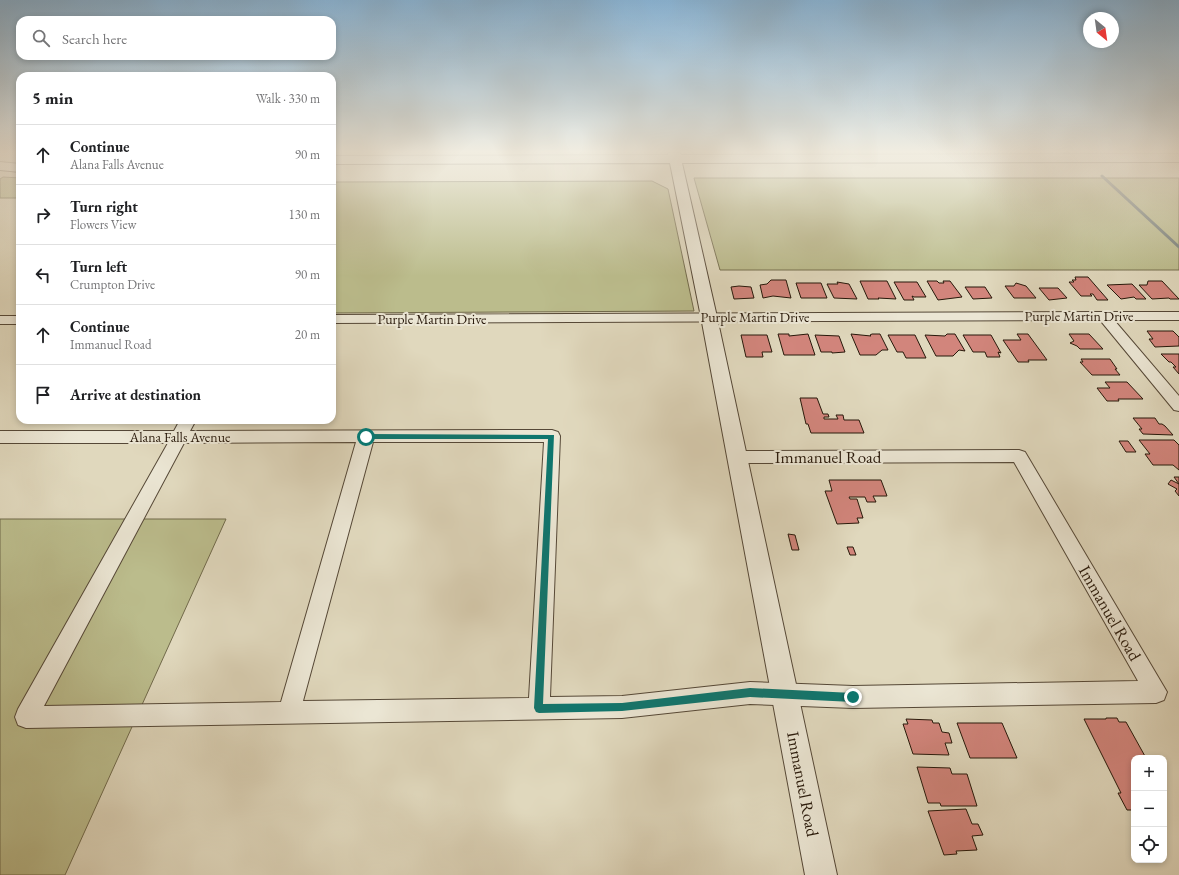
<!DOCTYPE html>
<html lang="en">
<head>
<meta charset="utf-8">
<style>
  :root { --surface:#fff; --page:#f6f6f6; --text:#202124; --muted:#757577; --line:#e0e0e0 }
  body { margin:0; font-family:"EB Garamond",serif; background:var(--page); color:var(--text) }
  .controls { position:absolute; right:12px; bottom:12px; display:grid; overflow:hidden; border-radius:8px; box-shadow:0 2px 6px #0003 }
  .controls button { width:36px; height:36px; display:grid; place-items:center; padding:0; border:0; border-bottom:1px solid var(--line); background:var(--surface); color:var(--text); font:20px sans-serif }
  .compass { position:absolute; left:1083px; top:12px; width:36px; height:36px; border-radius:50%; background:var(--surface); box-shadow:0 2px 6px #0003; rotate:151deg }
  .stop { position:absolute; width:12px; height:12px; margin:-9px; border:3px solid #0f766e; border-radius:50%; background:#fff }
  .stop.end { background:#0f766e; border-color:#fff; box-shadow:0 1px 4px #0008 }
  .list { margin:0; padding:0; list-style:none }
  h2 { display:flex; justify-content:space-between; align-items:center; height:52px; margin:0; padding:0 16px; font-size:17px }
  h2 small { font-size:13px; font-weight:400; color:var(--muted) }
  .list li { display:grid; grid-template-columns:26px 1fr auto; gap:12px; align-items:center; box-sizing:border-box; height:60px; padding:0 16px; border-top:1px solid var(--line) }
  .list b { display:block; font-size:15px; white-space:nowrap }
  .list p { margin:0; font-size:13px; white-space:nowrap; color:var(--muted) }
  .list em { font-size:13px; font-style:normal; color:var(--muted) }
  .icon { flex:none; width:22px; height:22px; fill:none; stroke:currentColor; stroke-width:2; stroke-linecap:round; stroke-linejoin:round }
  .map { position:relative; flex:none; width:1179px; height:875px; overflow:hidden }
  .search { position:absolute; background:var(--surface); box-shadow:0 2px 6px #0003; left:16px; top:16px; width:320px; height:44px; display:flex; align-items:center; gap:10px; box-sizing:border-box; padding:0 14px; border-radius:12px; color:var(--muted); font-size:15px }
  .panel { position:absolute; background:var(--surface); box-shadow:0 2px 6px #0003; left:16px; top:72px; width:320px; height:352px; border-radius:12px }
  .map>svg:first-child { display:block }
  .green { fill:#bbbc8c; stroke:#716a4b }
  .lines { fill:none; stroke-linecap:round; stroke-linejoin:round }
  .stream { stroke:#6c7775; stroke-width:3 }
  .building { fill:#d2857c; stroke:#27180a }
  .minor-casing { stroke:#554837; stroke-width:2 }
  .tertiary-casing { stroke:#554837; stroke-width:2 }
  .minor { fill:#ebe6d4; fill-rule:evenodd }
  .tertiary { fill:#ebe6d4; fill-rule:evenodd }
  .route { fill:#0f766e }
  .labels { text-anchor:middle; stroke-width:4; stroke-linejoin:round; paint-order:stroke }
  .street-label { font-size:14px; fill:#27180a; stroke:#ebe6d4 }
  .near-street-label { font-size:17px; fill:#27180a; stroke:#ebe6d4 }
</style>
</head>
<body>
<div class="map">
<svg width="1179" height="875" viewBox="0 0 1179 875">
  <rect width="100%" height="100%" fill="#e0d8bd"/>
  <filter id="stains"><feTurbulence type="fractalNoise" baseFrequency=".005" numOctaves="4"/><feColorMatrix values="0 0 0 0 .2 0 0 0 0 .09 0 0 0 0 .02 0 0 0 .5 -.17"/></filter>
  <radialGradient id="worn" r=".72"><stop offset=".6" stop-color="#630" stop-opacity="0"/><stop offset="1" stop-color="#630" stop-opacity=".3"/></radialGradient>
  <g class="green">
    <path d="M 3,177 L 20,178 L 20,198 L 0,198 L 0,179 Z"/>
    <path d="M 694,178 L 1179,178 L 1179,270 L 720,270 Z"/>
    <path d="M 652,181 L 668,189 L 694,311 L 332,313 L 332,182 Z"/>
    <path d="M 0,519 L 226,519 L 65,875 L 0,875 Z"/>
  </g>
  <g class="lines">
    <path class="stream" d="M 1102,176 L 1179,247"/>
  </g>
  <g class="building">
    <path d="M 1075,277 L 1088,277 L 1108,300 L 1097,300 L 1093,294 L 1090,294 L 1092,296 L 1081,296 L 1069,282 L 1074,282 L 1072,280 L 1076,280 Z"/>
    <path d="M 771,280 L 786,280 L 791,298 L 773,296 L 763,298 L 760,285 L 767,284 Z"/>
    <path d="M 860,281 L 887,281 L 896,299 L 878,298 L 879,299 L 868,299 Z"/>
    <path d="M 927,281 L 937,281 L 939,283 L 944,283 L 943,281 L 950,281 L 962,297 L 938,300 Z"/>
    <path d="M 1148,281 L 1162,281 L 1179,299 L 1170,299 L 1169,298 L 1152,299 L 1139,285 L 1147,285 Z"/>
    <path d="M 837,282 L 849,284 L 857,299 L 834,298 L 827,284 L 838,284 Z"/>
    <path d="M 894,282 L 917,282 L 926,297 L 914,297 L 912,296 L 914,300 L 904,300 Z"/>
    <path d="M 796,283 L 821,283 L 827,298 L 801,298 Z"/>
    <path d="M 1016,283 L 1026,286 L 1036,298 L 1014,298 L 1005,286 L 1014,286 Z"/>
    <path d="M 1132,284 L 1146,299 L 1136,299 L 1134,297 L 1121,299 L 1107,285 Z"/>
    <path d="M 739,286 L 751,287 L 754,298 L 734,299 L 731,287 Z"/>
    <path d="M 965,287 L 985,287 L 992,298 L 973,299 Z"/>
    <path d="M 1039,288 L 1058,288 L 1067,298 L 1049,300 Z"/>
    <path d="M 1147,331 L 1173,331 L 1179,337 L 1179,346 L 1155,347 L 1149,339 L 1153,339 Z"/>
    <path d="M 778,334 L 789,334 L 789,336 L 808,334 L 815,355 L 784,355 Z"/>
    <path d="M 851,334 L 871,336 L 870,335 L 872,334 L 880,334 L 888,350 L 882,350 L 876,355 L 860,355 Z"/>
    <path d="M 947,334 L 955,334 L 965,351 L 959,350 L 953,356 L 936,356 L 925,335 L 945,336 Z"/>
    <path d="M 1017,334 L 1028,334 L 1047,360 L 1028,360 L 1029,362 L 1018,362 L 1003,340 L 1021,340 Z"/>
    <path d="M 1069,334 L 1089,334 L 1103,349 L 1080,349 L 1077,346 L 1070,343 L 1074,341 Z"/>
    <path d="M 741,335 L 767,335 L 772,352 L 762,352 L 763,357 L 746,357 Z"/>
    <path d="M 815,335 L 839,336 L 845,352 L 832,353 L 832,352 L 821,352 Z"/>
    <path d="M 888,335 L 915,335 L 926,358 L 906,358 L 903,352 L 897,352 Z"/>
    <path d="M 963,335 L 991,335 L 1001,353 L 998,352 L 1000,357 L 987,357 L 985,352 L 973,352 Z"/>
    <path d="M 1161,354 L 1179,354 L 1179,374 L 1173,367 L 1176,367 L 1171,362 L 1169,362 Z"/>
    <path d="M 1081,359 L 1110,359 L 1117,369 L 1115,369 L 1120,375 L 1092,375 L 1080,362 L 1083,362 Z"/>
    <path d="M 1105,382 L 1127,382 L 1143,399 L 1118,399 L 1119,401 L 1107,401 L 1097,388 L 1110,388 Z"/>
    <path d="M 800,398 L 817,398 L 823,414 L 828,414 L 829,417 L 824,417 L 824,419 L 838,419 L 836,415 L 843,415 L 844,420 L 859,420 L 864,433 L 811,433 L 808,424 L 806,424 Z"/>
    <path d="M 1133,418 L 1155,418 L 1159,424 L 1162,424 L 1165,426 L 1173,435 L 1143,434 L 1139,429 L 1142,429 Z"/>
    <path d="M 1139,440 L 1174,440 L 1179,445 L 1179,470 L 1173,465 L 1153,465 L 1145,454 L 1150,454 Z"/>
    <path d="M 1119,441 L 1128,441 L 1136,452 L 1126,452 Z"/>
    <path d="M 1174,477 L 1179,477 L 1179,496 L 1175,491 L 1177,489 L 1168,484 L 1171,480 L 1179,484 Z"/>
    <path d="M 829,480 L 881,480 L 887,496 L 873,496 L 876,502 L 867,502 L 865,497 L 849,497 L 850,499 L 857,499 L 863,518 L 857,518 L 859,523 L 837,524 L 825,491 L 832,491 Z"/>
    <path d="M 788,534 L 795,535 L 799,550 L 792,550 Z"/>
    <path d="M 847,547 L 853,547 L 856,555 L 850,555 Z"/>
    <path d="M 1106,718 L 1117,718 L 1119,722 L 1126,722 L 1146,758 L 1134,758 L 1134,810 L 1127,810 L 1118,793 L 1121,793 L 1084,719 L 1106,719 Z"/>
    <path d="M 906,719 L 932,720 L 933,723 L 939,723 L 942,732 L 949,733 L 952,743 L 945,743 L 949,755 L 913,754 L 903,724 L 908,724 Z"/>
    <path d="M 957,723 L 1002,723 L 1017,758 L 970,758 Z"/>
    <path d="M 917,767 L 950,768 L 952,774 L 967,774 L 977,806 L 941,806 L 940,803 L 928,803 Z"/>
    <path d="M 966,809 L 972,824 L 978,824 L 983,835 L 972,836 L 977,850 L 956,851 L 957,854 L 944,855 L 928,811 Z"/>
  </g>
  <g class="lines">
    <g class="minor-casing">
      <g id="minor">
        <path d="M 1102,312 L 1179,312 L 1179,320 L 1114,320 L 1179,396 L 1179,411 L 1174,410 L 1100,320 L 332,323 L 332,315 Z"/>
        <rect x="0" y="316" width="20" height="8"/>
        <path d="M 180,420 L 196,420 L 190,431 L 552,430 L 558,432 L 560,436 L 550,697 L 622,696 L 750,682 L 853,686 L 1138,681 L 1014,462 L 737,463 L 731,461 L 729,457 L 731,453 L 737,451 L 1019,450 L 1025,452 L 1167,692 L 1164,700 L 1156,703 L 853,708 L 750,704 L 622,718 L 26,728 L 18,725 L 15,717 L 18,709 L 168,443 L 0,443 L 0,431 L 174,431 ZM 356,442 L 281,702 L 44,706 L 184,443 ZM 373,442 L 544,442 L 529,698 L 303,701 Z"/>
      </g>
    </g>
    <g class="tertiary-casing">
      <g id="tertiary">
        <path d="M 668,153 L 680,153 L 681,155 L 1179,154 L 1179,162 L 682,163 L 717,317 L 837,875 L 805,875 L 701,317 L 670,163 L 332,164 L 332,156 L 668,155 Z"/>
        <path d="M 0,162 L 20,164 L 20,172 L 0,170 Z"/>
      </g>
    </g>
    <use href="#minor" class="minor"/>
    <use href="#tertiary" class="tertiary"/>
  </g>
  <linearGradient id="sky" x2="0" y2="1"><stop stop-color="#89b5d7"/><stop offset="0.55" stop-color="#f1ede1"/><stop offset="1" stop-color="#f1ede1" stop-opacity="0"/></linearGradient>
  <rect width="1179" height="276" fill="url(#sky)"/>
  <path class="route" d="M 366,434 L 554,435 L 543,704 L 622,703 L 750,688 L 853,693 L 856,694 L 857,697 L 856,700 L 853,702 L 750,697 L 622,711 L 539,713 L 536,712 L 534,708 L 548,439 L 366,439 L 363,437 Z"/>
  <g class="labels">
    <g class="street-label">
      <text x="1079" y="321">Purple Martin Drive</text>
      <text x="755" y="322">Purple Martin Drive</text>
      <text x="432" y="324">Purple Martin Drive</text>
      <text x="180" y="442">Alana Falls Avenue</text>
    </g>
    <g class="near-street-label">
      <text x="828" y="463">Immanuel Road</text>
      <text transform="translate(1110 613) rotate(60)" y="6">Immanuel Road</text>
      <text transform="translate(803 784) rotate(79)" y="6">Immanuel Road</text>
    </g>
  </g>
  <rect width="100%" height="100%" filter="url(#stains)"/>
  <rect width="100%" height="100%" fill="url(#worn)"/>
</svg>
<div class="controls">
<button>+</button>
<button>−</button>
<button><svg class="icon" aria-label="locate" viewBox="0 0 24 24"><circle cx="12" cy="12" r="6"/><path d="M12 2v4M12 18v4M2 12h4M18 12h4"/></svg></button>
</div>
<svg class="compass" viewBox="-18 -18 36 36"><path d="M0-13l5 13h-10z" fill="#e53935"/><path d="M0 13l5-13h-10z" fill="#757577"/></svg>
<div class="stop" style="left:366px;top:437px"></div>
<div class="stop end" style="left:853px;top:697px"></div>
<div class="search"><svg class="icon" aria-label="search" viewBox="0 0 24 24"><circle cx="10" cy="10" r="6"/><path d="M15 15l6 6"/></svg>Search here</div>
<section class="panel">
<h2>5 min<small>Walk · 330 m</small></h2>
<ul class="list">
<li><svg class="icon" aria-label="ahead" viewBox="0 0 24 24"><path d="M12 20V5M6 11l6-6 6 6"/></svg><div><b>Continue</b><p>Alana Falls Avenue</p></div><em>90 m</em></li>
<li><svg class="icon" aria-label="right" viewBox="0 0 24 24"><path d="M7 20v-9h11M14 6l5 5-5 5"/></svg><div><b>Turn right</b><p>Flowers View</p></div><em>130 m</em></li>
<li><svg class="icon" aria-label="left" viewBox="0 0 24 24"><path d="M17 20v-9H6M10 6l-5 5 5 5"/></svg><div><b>Turn left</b><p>Crumpton Drive</p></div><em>90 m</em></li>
<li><svg class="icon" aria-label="ahead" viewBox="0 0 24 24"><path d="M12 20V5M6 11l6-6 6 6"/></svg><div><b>Continue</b><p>Immanuel Road</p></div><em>20 m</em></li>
<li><svg class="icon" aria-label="arrive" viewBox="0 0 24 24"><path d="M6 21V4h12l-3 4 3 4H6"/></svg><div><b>Arrive at destination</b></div></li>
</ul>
</section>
</div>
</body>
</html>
